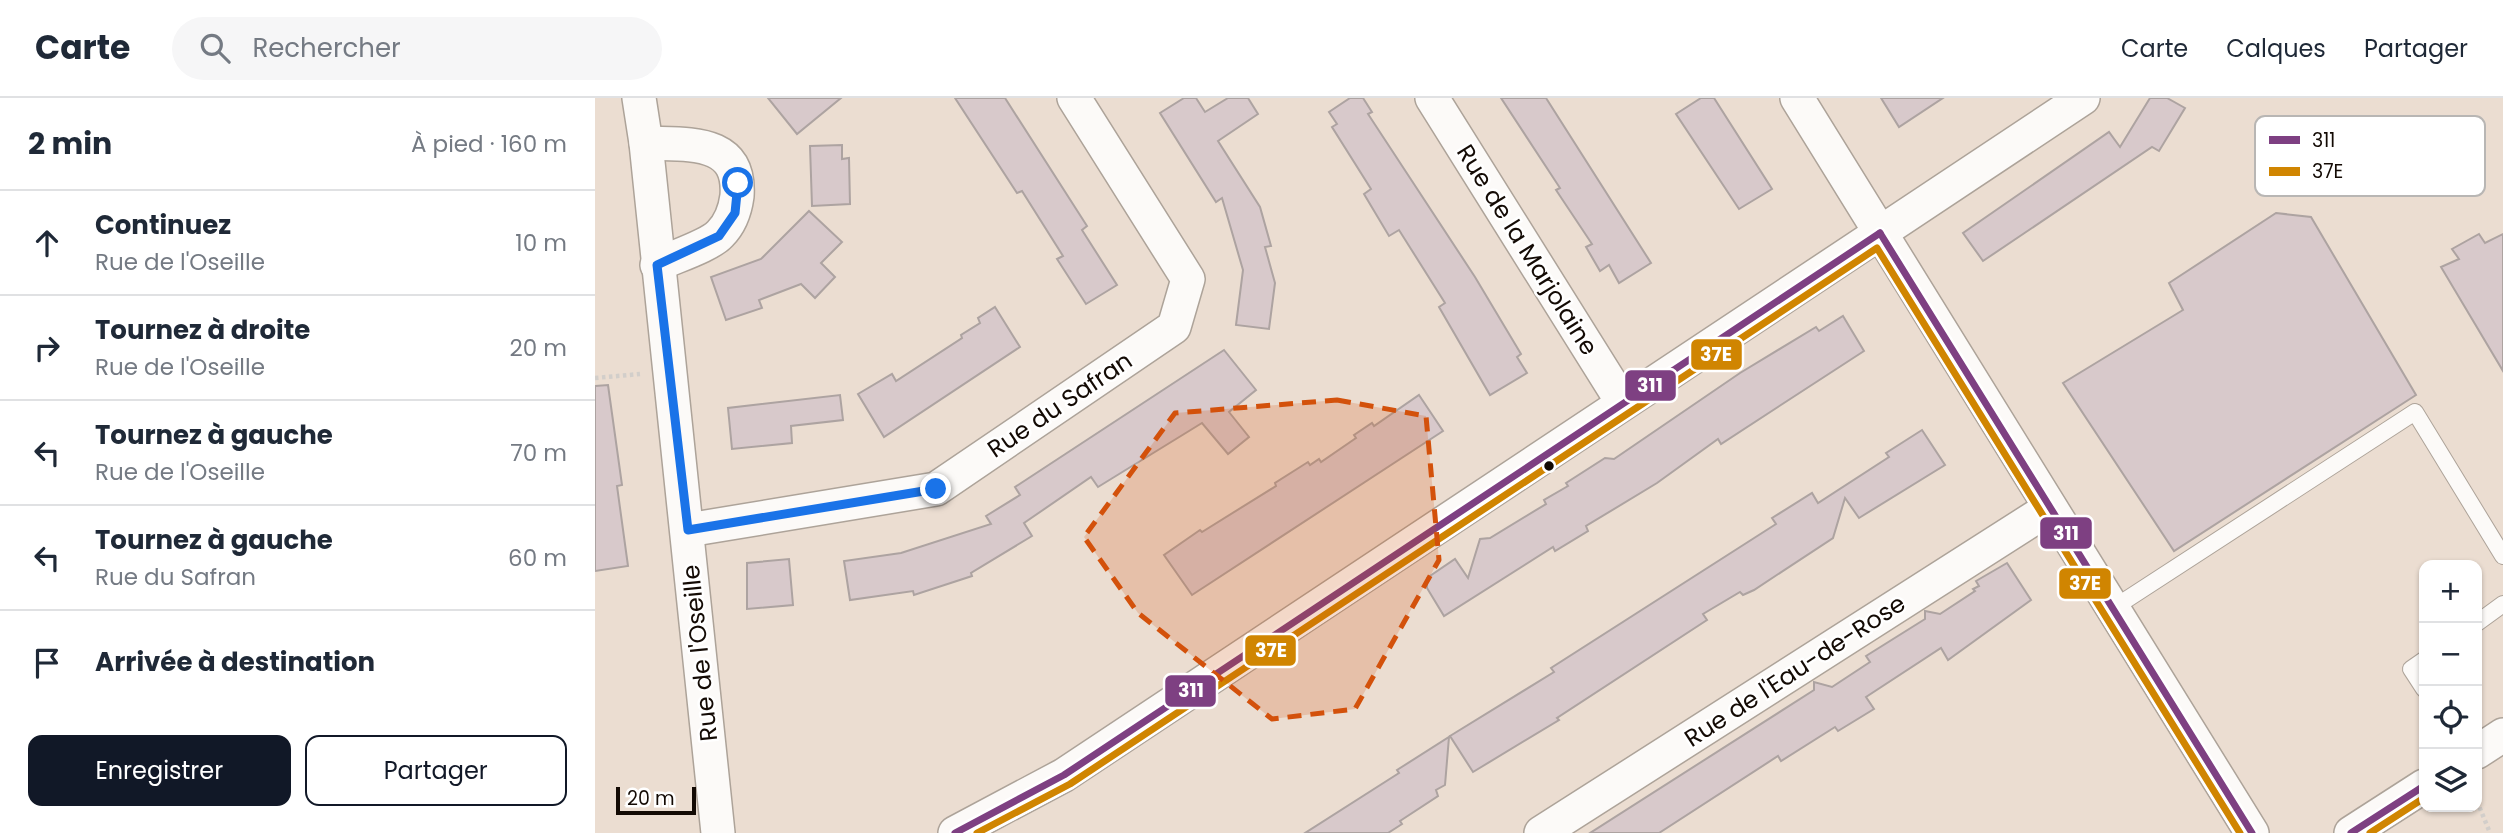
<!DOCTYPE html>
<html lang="fr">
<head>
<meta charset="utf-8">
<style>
  :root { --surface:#fff; --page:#f6f6f7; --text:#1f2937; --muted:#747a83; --line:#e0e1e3; --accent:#111827 }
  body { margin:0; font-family:Poppins,sans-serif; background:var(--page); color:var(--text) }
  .controls { position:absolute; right:21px; bottom:21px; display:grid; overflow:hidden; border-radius:14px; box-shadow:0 2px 5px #0004 }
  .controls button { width:63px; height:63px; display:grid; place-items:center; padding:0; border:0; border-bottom:2px solid var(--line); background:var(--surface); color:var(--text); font:35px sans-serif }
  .scale { position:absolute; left:21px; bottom:18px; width:80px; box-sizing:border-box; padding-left:7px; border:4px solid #130a04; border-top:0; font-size:19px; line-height:24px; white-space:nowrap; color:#130a04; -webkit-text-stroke:5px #fff; paint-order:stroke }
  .stop { position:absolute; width:21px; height:21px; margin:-16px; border:5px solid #1a73e8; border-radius:50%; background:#fff }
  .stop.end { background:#1a73e8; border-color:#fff; box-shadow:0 2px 7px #0008 }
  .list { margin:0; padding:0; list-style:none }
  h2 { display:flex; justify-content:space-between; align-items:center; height:91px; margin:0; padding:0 28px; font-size:30px }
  h2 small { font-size:23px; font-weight:400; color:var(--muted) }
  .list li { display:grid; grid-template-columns:46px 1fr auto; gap:21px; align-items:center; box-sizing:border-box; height:105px; padding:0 28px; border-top:2px solid var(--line) }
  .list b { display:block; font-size:26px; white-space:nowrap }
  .list p { margin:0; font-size:23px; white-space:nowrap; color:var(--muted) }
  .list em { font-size:23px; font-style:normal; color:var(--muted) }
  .actions { display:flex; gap:14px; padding:21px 28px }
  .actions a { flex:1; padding:16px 0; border:2px solid var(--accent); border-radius:14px; text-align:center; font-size:24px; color:var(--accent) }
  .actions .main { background:var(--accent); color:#fff }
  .icon { flex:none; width:38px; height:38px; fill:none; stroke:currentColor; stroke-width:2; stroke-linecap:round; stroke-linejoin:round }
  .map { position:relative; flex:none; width:1908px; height:735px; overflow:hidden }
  header { display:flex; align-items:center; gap:42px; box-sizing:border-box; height:98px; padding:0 35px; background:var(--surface); border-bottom:2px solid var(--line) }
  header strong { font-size:33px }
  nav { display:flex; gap:38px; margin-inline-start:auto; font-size:24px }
  .search { width:490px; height:63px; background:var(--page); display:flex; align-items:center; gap:18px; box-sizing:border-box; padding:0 24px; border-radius:38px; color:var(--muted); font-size:26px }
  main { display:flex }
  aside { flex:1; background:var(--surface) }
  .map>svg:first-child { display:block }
  .building { fill:#d8c9cb; stroke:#ada3a1; stroke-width:2 }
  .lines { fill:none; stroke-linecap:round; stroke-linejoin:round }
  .service-casing { stroke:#ada399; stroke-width:18 }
  .minor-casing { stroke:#ada399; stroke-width:36 }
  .path { stroke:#d2ceca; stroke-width:4.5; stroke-dasharray:3.5 3.5; stroke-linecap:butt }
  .service { stroke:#fcfaf8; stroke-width:16 }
  .minor { stroke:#fcfaf8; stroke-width:33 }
  .bus-1-casing { stroke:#fff; stroke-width:12 }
  .bus-2-casing { stroke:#fff; stroke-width:12 }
  .bus-1 { stroke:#7e4082; stroke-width:7 }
  .bus-2 { stroke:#d08501; stroke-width:7 }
  .route { stroke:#1a73e8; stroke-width:9 }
  .marked { fill:#d3510b; fill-opacity:0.2; stroke:#d3510b; stroke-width:5; stroke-dasharray:14 9; stroke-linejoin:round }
  .bus-dot { fill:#130a04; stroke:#fff; stroke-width:2.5 }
  .labels { text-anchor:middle; stroke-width:5; stroke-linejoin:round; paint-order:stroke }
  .street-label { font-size:24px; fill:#130a04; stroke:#fff }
  .key { fill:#fff; stroke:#b8b6b4; stroke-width:2 }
  .key-label { font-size:19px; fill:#130a04 }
  .line-badge { stroke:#fff; stroke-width:2.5 }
  .badge-label { font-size:19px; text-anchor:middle; font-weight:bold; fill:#fff }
</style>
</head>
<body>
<header>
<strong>Carte</strong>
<div class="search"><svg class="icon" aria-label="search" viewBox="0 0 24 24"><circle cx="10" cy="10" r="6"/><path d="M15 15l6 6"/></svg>Rechercher</div>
<nav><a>Carte</a><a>Calques</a><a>Partager</a></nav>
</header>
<main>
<aside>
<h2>2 min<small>À pied · 160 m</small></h2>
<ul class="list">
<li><svg class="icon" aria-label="ahead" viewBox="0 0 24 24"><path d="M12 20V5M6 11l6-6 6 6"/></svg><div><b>Continuez</b><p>Rue de l'Oseille</p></div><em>10 m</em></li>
<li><svg class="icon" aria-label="right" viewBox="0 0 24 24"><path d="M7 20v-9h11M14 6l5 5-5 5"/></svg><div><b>Tournez à droite</b><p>Rue de l'Oseille</p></div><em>20 m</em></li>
<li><svg class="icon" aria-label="left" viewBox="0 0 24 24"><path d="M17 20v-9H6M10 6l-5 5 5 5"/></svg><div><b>Tournez à gauche</b><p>Rue de l'Oseille</p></div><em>70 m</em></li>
<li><svg class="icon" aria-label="left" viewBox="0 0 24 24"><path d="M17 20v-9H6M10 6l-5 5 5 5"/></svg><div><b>Tournez à gauche</b><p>Rue du Safran</p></div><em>60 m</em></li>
<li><svg class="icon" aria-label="arrive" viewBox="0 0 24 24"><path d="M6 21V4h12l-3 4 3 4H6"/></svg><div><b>Arrivée à destination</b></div></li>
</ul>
<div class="actions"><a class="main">Enregistrer</a><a>Partager</a></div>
</aside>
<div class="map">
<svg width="1908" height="735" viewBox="0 0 1908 735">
  <rect width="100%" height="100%" fill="#ebddd1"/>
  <g class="building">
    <path d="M 173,0 L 246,0 L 202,36 Z"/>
    <path d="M 360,0 L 410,0 L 492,128 L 487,132 L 522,187 L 491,206 L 462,161 L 468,158 L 427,93 L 422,95 Z"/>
    <path d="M 589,0 L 601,0 L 610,14 L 633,0 L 653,0 L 663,16 L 623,43 L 665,109 L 676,148 L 670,149 L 680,185 L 674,231 L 641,227 L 648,172 L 627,100 L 621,104 L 565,15 Z"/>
    <path d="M 755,0 L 768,0 L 777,14 L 773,16 L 880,179 L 926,256 L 922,259 L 932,275 L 895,297 L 844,209 L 850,205 L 804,132 L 794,138 L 769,96 L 776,91 L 737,29 L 742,26 L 734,14 Z"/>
    <path d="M 906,0 L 951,0 L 1056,165 L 1024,185 L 1014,167 L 1005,173 L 991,149 L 997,146 L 961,92 L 965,90 Z"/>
    <path d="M 1106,0 L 1119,0 L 1177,91 L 1144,111 L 1081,16 Z"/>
    <path d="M 1286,0 L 1348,0 L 1304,29 Z"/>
    <path d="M 1555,0 L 1572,0 L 1590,10 L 1564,53 L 1557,49 L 1388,163 L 1368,135 L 1514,34 L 1525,49 Z"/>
    <path d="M 247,47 L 247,61 L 254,60 L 255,106 L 217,108 L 215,48 Z"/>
    <path d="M 214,113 L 247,144 L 226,165 L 240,179 L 220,200 L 206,186 L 164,202 L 167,210 L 131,222 L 116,179 L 166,161 Z"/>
    <path d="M 1681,115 L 1716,119 L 1821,297 L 1579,453 L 1468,285 L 1588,212 L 1574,185 Z"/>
    <path d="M 1884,136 L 1890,145 L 1908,136 L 1908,273 L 1846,169 L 1864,161 L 1857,151 Z"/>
    <path d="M 400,209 L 425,249 L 289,339 L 263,296 L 297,276 L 301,283 L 367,240 L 366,237 L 385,225 L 383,220 Z"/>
    <path d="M 1248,218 L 1269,253 L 1126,346 L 1123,341 L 1062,385 L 991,428 L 993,433 L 960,453 L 958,449 L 849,518 L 832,490 L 832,480 L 860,461 L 873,480 L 885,441 L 895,440 L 951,406 L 949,402 L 973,388 L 971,385 L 1010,360 L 1019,361 L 1145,275 L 1221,229 L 1224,233 Z"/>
    <path d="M 629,252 L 661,292 L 634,314 L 654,339 L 633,356 L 607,325 L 503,389 L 496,379 L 429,425 L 437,438 L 376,475 L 377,478 L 319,497 L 318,493 L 255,502 L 249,463 L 306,455 L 396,426 L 391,418 L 425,397 L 420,389 Z"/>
    <path d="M 13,287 L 27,387 L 22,388 L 33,468 L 0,473 L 0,288 Z"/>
    <path d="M 245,297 L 248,322 L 196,328 L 197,345 L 137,351 L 133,310 Z"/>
    <path d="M 824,297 L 848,333 L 597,497 L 569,457 L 605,432 L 607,434 L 681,388 L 680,385 L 713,364 L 715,367 L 724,361 L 726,364 L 761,340 L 759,337 L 777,325 L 779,328 Z"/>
    <path d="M 1327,332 L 1350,367 L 1264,420 L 1250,400 L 1238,440 L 1159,492 L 1148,497 L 1145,494 L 1108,516 L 1112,522 L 962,620 L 964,622 L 878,674 L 855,638 L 959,574 L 956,570 L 1181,426 L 1177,420 L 1217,395 L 1223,405 L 1294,359 L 1291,355 Z"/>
    <path d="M 194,461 L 198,507 L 152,511 L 152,465 Z"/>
    <path d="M 1412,465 L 1436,502 L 1353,562 L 1346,550 L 1271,599 L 1279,611 L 1243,633 L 1240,629 L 1186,663 L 1183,658 L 1064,735 L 995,735 L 1219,592 L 1219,584 L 1237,589 L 1275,564 L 1271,558 L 1330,521 L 1330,513 L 1345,516 L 1380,493 L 1378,491 L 1384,488 L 1381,483 Z"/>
    <path d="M 854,639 L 850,687 L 841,692 L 843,698 L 805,723 L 807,726 L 793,735 L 710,735 L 804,675 L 802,672 Z"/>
  </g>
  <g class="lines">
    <g class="service-casing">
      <g id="service">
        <path d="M 1517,511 L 1820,314 L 1908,458"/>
        <path d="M 1882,525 L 1908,506"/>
        <path d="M 1829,562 L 1816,571 L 1829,591"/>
      </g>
    </g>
    <g class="minor-casing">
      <g id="minor">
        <path d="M 44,0 L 51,45 L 123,735"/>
        <path d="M 837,0 L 1028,305"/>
        <path d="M 1202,0 L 1657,735"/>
        <path d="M 51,45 C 92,47 146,40 142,98 C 140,113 136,125 125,136 C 114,148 78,159 62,167"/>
        <path d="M 93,432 L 341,391 L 579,229 L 593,181 L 479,0"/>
        <path d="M 1882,654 L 1908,637"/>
        <path d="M 360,735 L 469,677 L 1488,0"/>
        <path d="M 946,735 L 1455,410"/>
        <path d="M 1756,735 L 1829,688"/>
      </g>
    </g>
    <g class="path">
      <path d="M 0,280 L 45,276"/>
      <path d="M 1882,703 L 1895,735"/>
    </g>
    <use href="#service" class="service"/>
    <use href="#minor" class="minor"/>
    <g class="bus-1-casing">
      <g id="bus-1">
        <path d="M 1285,135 L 1657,735"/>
        <path d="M 360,735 L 469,677 L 1285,135"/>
        <path d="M 1756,735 L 1829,688"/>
      </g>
    </g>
    <g class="bus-2-casing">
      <g id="bus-2">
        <path d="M 382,735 L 475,686 L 1282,150 L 1645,735"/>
        <path d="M 1775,735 L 1829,700"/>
      </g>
    </g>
    <use href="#bus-1" class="bus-1"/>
    <use href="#bus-2" class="bus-2"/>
  </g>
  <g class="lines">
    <path class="route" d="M 143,85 L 140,115 L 124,138 L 62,167 L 93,432 L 341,391"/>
  </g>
  <path class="marked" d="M 742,302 L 831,318 L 844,462 L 760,611 L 677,621 L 543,515 L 489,439 L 580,315 Z"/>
  <circle class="bus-dot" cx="954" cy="368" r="6"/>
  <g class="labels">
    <g class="street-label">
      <text transform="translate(932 152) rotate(58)" y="8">Rue de la Marjolaine</text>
      <text transform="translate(465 307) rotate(-34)" y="8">Rue du Safran</text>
      <text transform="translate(105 555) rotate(-96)" y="8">Rue de l'Oseille</text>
      <text transform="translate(1200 573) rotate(-33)" y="8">Rue de l'Eau-de-Rose</text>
    </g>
  </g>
  <rect x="1660" y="18" width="230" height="80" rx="10" class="key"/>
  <rect x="1674" y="38" width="31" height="8" fill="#7e4082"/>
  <rect x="1674" y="69" width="31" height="9" fill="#d08501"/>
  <g class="key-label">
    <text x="1717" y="49">311</text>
    <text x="1717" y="80">37E</text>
  </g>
  <g class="line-badge">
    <rect x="1095" y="240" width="53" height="33" rx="7" fill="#d08501"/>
    <rect x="1029" y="271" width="53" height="33" rx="7" fill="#7e4082"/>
    <rect x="1444" y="418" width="54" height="34" rx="7" fill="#7e4082"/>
    <rect x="1463" y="469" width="54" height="33" rx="7" fill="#d08501"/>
    <rect x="649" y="536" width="53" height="33" rx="7" fill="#d08501"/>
    <rect x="569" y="576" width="53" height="34" rx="7" fill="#7e4082"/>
  </g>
  <g class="badge-label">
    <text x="1121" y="263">37E</text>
    <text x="1055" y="294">311</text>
    <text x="1471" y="442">311</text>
    <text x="1490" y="492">37E</text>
    <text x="676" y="559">37E</text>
    <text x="596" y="599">311</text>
  </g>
</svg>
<div class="controls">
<button>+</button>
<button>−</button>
<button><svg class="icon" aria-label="locate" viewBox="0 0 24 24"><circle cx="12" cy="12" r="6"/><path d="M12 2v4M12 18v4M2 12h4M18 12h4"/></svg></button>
<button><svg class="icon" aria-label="layers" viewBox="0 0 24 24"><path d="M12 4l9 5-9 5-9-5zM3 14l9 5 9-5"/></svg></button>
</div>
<div class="scale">20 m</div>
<div class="stop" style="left:143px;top:85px"></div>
<div class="stop end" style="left:341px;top:391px"></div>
</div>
</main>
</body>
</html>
